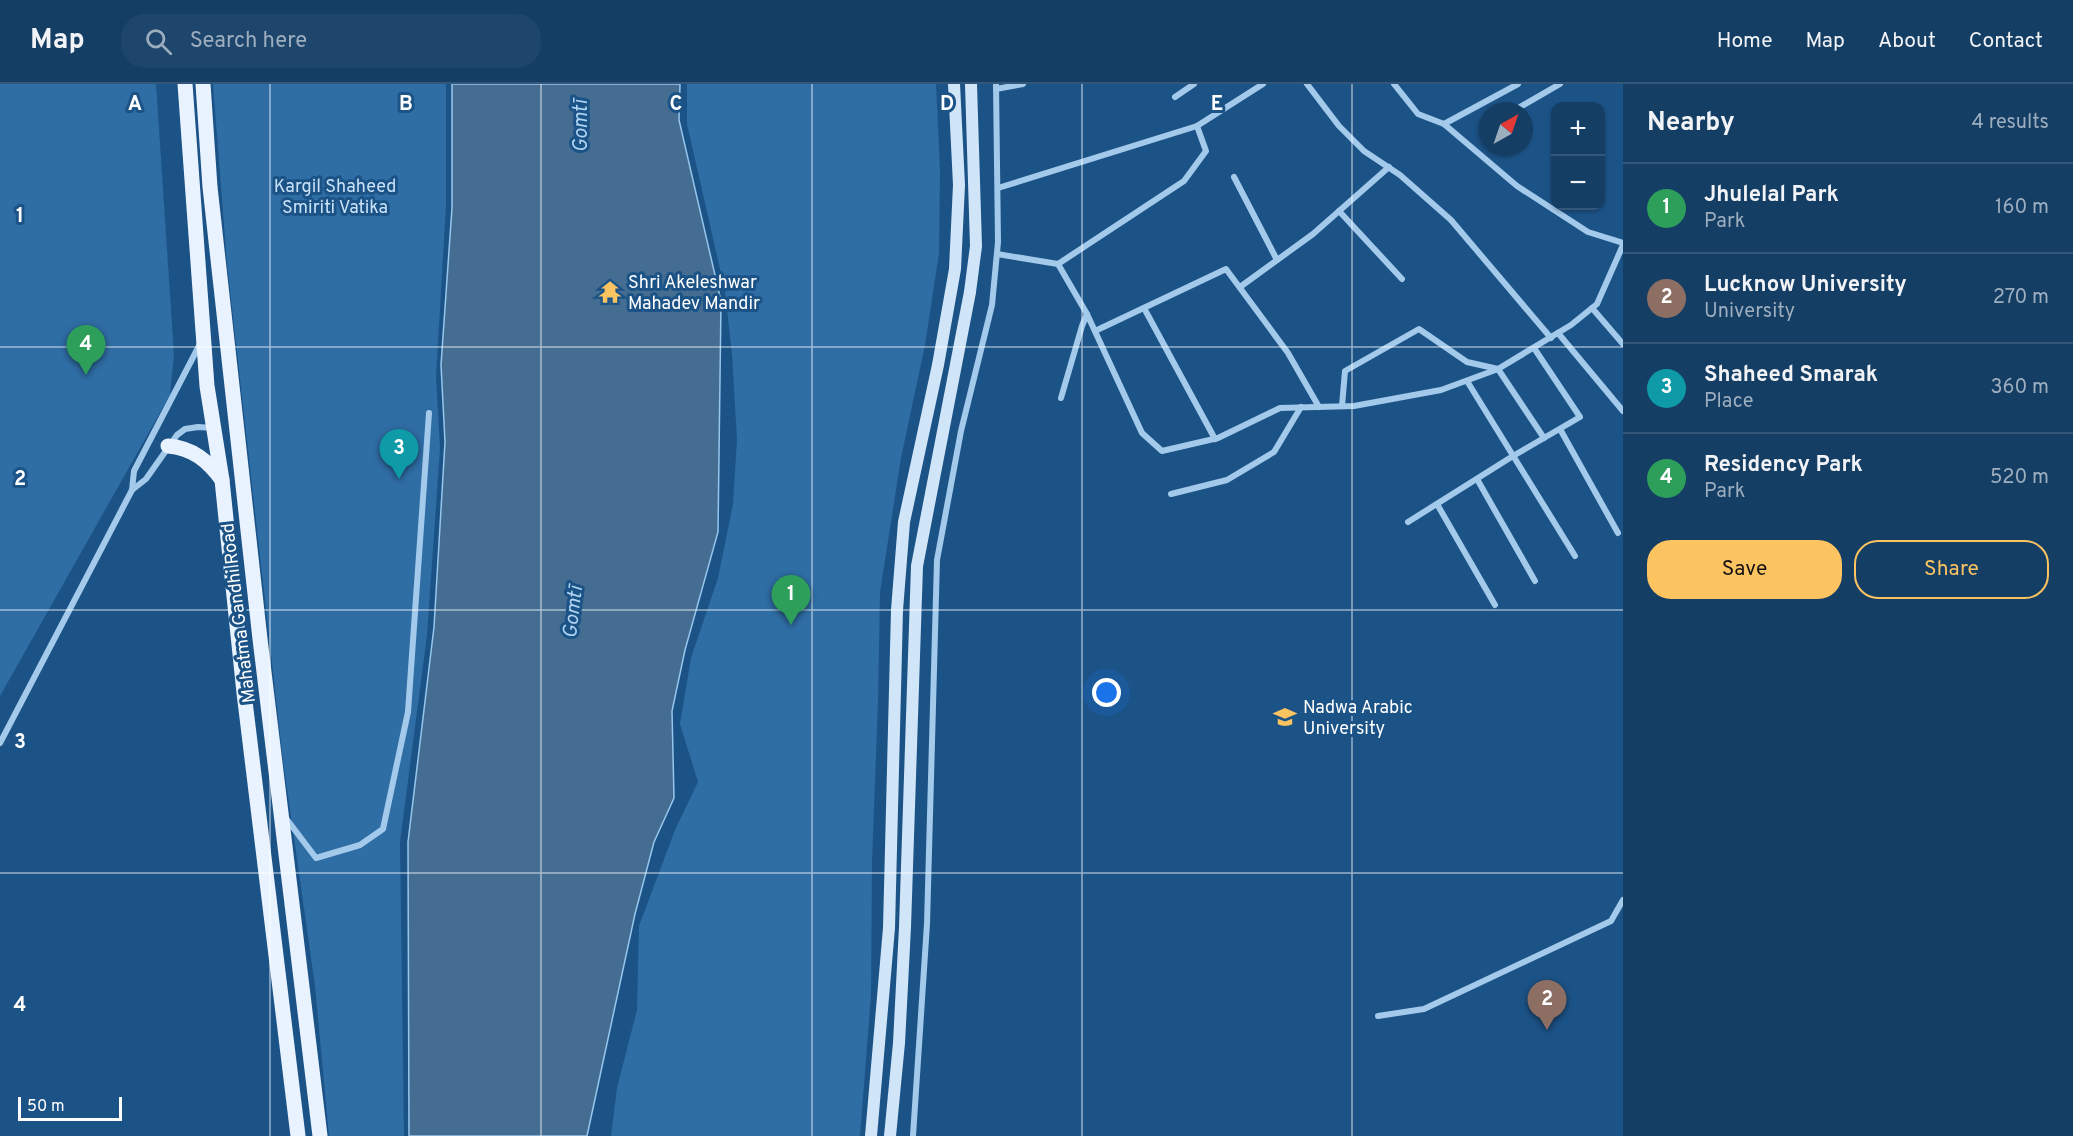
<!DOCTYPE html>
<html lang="en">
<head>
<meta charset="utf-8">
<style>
  :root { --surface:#153e65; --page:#1e456b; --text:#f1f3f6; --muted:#9daebf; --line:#345779; --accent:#fcc361 }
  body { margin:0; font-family:Overpass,sans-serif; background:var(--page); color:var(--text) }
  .controls { position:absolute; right:18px; top:18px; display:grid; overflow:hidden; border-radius:12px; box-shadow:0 2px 4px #0004 }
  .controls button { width:54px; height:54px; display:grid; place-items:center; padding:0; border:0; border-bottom:2px solid var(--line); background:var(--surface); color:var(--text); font:30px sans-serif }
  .compass { position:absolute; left:1479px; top:18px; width:54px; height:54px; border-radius:50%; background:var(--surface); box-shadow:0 2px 4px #0004; rotate:40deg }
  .scale { position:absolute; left:18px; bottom:15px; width:104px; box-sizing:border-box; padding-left:6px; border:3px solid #fff; border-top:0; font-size:16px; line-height:21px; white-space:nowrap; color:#fff; -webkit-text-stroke:4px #1c5387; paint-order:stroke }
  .you { position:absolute; left:1107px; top:609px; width:21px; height:21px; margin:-15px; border:4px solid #fff; border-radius:50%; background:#1a73e8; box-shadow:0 0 0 9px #1a73e833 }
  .badge { display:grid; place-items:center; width:39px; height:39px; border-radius:50%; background:var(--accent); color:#fff; font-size:20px; font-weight:700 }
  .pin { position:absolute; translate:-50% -50px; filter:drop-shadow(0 2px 3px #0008) }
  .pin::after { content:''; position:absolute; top:32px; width:21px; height:18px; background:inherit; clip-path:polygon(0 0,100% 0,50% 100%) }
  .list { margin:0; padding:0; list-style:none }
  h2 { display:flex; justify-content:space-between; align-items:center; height:78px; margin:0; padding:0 24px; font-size:26px }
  h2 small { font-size:20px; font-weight:400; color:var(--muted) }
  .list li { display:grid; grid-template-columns:39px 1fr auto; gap:18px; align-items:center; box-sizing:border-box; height:90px; padding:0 24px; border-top:2px solid var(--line) }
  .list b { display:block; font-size:22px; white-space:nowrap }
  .list p { margin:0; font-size:20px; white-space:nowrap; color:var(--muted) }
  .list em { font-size:20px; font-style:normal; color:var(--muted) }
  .actions { display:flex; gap:12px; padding:18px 24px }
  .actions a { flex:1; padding:14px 0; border:2px solid var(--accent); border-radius:24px; text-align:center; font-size:21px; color:var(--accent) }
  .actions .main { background:var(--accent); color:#111 }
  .icon { flex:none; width:33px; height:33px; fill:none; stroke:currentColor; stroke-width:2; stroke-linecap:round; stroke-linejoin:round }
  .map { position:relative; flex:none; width:1623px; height:1052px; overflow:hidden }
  header { display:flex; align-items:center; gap:36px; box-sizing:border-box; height:84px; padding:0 30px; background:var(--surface); border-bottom:2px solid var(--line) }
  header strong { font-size:28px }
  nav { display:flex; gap:33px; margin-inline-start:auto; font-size:21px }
  .search { width:420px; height:54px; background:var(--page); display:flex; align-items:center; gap:15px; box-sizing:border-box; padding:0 21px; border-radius:24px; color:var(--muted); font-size:22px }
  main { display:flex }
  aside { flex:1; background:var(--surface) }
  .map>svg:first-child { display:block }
  .green { fill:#2f6da5 }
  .water { fill:#456d92; stroke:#97c6ed; stroke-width:1.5 }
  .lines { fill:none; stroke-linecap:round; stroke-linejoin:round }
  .street { stroke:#a4caeb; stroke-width:6 }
  .secondary { stroke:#d0e5f8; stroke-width:12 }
  .primary { stroke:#e9f3ff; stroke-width:15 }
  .grid { fill:none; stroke:#fff; stroke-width:1.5; stroke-opacity:0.55 }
  .labels { text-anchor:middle; stroke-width:6; stroke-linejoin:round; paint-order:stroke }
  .park-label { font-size:18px; fill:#c9e2f8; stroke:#1c5387 }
  .poi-label { font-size:18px; fill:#fff; stroke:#1c5387; text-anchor:start }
  .street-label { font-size:18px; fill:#fff; stroke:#1c5387 }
  .water-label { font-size:20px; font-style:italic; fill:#b0d4f3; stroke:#1c5387 }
  .grid-label { font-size:20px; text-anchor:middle; font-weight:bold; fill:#fff; stroke:#1c5387; stroke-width:6; stroke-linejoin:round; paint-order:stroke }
</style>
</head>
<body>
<header>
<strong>Map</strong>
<div class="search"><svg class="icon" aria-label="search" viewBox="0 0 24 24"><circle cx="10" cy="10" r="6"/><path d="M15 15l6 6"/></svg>Search here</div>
<nav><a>Home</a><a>Map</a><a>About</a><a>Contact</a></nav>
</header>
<main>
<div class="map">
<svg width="1623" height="1052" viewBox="0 0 1623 1052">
  <rect width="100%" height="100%" fill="#1c5387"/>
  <g class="green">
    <path d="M 0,0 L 156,0 L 174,271 L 170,311 L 0,612 Z"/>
    <path d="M 213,0 L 446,0 L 446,122 L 436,293 L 440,364 L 427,551 L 400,758 L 404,1052 L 329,1052 L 315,902 L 283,676 L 227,179 Z"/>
    <path d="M 687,0 L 936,0 L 940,87 L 939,169 L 925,261 L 901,374 L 880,508 L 878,617 L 872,778 L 871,911 L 860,1052 L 611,1052 L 617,1004 L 637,926 L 639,842 L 675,746 L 698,698 L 680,640 L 691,574 L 718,494 L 733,420 L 737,356 L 732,270 L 725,207 L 687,40 Z"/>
  </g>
  <path class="water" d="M 452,0 L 680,0 L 679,36 L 721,217 L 718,448 L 685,566 L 672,627 L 674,714 L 654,758 L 635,830 L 587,1052 L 409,1052 L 408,758 L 434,543 L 445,358 L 441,281 L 452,124 Z"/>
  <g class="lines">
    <g class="street">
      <path d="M 1307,0 L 1339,42 L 1364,67 L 1400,91 L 1451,136 L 1551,254"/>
      <path d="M 1394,0 L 1418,30 L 1444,40 L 1517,102 L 1588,148 L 1623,159"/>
      <path d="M 996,5 L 1023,0"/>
      <path d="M 1175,13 L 1194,0"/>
      <path d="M 1513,27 L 1560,0"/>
      <path d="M 1444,40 L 1518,0"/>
      <path d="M 1234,93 L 1277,176"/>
      <path d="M 998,104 L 1197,42"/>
      <path d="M 1339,127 L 1402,195"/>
      <path d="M 997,170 L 1058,180 L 1087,230 L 1142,349 L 1162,367 L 1218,354 L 1280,324 L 1354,322 L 1441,306 L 1498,285 L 1571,241 L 1597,220 L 1623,161"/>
      <path d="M 1058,180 L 1184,97 L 1206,67 L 1197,42 L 1263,0"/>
      <path d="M 1240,203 L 1313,150 L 1389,83"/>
      <path d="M 1144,224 L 1215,355"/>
      <path d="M 1592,224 L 1623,260"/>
      <path d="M 1095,247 L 1226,185 L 1288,269 L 1319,323"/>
      <path d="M 1558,249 L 1623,327"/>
      <path d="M 1467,297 L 1575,472"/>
      <path d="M 1061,314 L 1082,242 L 1087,230"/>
      <path d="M 1342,322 L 1345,287 L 1419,245 L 1467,278 L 1498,285 L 1544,354"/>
      <path d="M 1560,345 L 1618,449"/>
      <path d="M 1477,395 L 1535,497"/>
      <path d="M 132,406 L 134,387 L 201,258"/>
      <path d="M 1171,410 L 1227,396 L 1274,368 L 1301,323"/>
      <path d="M 1437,420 L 1495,521"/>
      <path d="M 1408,438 L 1513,372 L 1580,333 L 1534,264"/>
      <path d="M 0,659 L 132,406 L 146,395 L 177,351 L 185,345 L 198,343 L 214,344"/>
      <path d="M 285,733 L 316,774 L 360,761 L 383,745 L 408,628 L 429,329"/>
      <path d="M 1378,932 L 1424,925 L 1611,837 L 1623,816"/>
      <path d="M 913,1052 L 927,840 L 937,476 L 961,347 L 992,221 L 998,158 L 996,0"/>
    </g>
    <g class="secondary">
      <path d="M 871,1052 L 889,844 L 897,526 L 904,438 L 938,281 L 955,185 L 959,101 L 954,0"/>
      <path d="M 890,1052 L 899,959 L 905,843 L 917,482 L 970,208 L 976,162 L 971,0"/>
    </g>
    <g class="primary">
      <path d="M 185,0 L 207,302 L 222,396 L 244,609 L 298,1052"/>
      <path d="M 203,0 L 210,103 L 260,555 L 320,1052"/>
      <path d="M 168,362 C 193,364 208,377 222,396"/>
    </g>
  </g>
  <path class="grid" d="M 270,0 L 270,1052M 541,0 L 541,1052M 812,0 L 812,1052M 1082,0 L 1082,1052M 1352,0 L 1352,1052M 0,263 L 1623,263M 0,526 L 1623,526M 0,789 L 1623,789"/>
  <defs>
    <g id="temple-bare" transform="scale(1.8)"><path d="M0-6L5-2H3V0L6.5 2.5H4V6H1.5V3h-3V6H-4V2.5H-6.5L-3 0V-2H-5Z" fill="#fcc361" stroke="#1c5387" stroke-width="2.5" paint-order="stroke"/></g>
    <g id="university-bare" transform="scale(1.8)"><path d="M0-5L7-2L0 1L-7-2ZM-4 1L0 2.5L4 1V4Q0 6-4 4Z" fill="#fcc361" stroke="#1c5387" stroke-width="2.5" paint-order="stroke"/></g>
  </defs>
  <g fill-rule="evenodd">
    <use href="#temple-bare" x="610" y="208"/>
    <use href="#university-bare" x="1285" y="633"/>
  </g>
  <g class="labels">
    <g class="park-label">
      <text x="335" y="108">Kargil Shaheed<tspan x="335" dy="21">Smiriti Vatika</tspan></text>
    </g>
    <g class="poi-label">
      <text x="628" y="204">Shri Akeleshwar<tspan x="628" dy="21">Mahadev Mandir</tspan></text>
      <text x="1303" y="629">Nadwa Arabic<tspan x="1303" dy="21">University</tspan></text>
    </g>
    <g class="street-label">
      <text transform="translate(238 529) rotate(-97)" y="6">Mahatma Gandhi Road</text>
    </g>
    <g class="water-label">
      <text transform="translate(580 42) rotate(-90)" y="7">Gomtī</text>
      <text transform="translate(572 528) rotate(-83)" y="7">Gomtī</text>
    </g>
  </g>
  <g class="grid-label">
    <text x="135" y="26">A</text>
    <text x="406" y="26">B</text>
    <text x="676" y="26">C</text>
    <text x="947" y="26">D</text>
    <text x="1217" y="26">E</text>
    <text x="20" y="138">1</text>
    <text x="20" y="401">2</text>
    <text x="20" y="664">3</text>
    <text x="20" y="927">4</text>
  </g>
</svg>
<div class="controls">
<button>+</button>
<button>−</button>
</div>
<svg class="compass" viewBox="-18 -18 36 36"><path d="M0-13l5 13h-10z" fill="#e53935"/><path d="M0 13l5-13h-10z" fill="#9daebf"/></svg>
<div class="scale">50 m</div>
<div class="you"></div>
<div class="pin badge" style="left:791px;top:541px;background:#2e9e5b">1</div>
<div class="pin badge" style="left:1547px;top:946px;background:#8d6e63">2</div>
<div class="pin badge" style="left:399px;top:395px;background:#0f9aa8">3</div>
<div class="pin badge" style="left:86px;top:291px;background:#2e9e5b">4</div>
</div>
<aside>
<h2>Nearby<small>4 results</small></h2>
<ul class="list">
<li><span class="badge" style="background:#2e9e5b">1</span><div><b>Jhulelal Park</b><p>Park</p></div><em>160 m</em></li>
<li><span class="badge" style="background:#8d6e63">2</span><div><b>Lucknow University</b><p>University</p></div><em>270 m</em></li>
<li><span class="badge" style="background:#0f9aa8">3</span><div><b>Shaheed Smarak</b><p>Place</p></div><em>360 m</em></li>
<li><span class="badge" style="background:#2e9e5b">4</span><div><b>Residency Park</b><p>Park</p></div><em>520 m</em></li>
</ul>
<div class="actions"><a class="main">Save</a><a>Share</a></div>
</aside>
</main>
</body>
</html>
